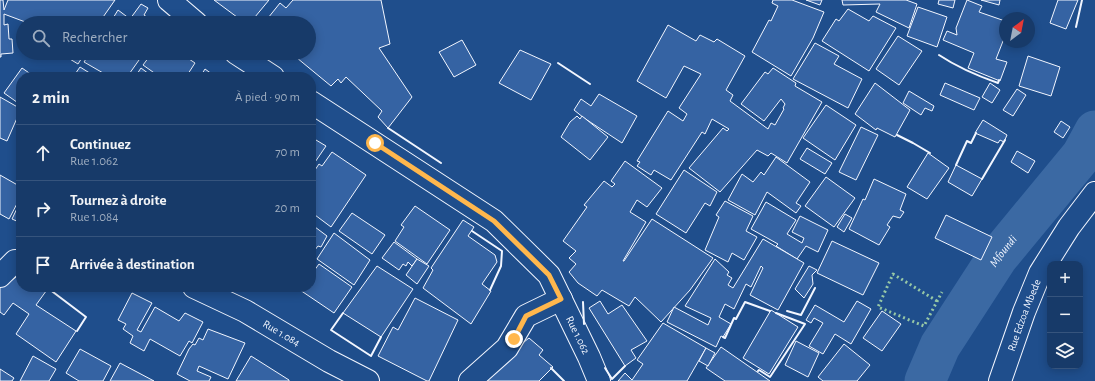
<!DOCTYPE html>
<html lang="fr">
<head>
<meta charset="utf-8">
<style>
  :root { --surface:#173a69; --page:#20416f; --text:#f1f3f6; --muted:#9eadc0; --line:#36547d }
  body { margin:0; font-family:"Alegreya Sans",sans-serif; background:var(--page); color:var(--text) }
  .controls { position:absolute; right:12px; bottom:12px; display:grid; overflow:hidden; border-radius:8px; box-shadow:0 2px 10px #0003 }
  .controls button { width:36px; height:36px; display:grid; place-items:center; padding:0; border:0; border-bottom:1px solid var(--line); background:var(--surface); color:var(--text); font:20px sans-serif }
  .compass { position:absolute; left:999px; top:12px; width:36px; height:36px; border-radius:50%; background:var(--surface); box-shadow:0 2px 10px #0003; rotate:32deg }
  .stop { position:absolute; width:12px; height:12px; margin:-9px; border:3px solid #ffb74d; border-radius:50%; background:#fff }
  .stop.end { background:#ffb74d; border-color:#fff; box-shadow:0 1px 4px #0008 }
  .list { margin:0; padding:0; list-style:none }
  h2 { display:flex; justify-content:space-between; align-items:center; height:52px; margin:0; padding:0 16px; font-size:17px }
  h2 small { font-size:13px; font-weight:400; color:var(--muted) }
  .list li { display:grid; grid-template-columns:26px 1fr auto; gap:12px; align-items:center; box-sizing:border-box; height:56px; padding:0 16px; border-top:1px solid var(--line) }
  .list b { display:block; font-size:15px; white-space:nowrap }
  .list p { margin:0; font-size:13px; white-space:nowrap; color:var(--muted) }
  .list em { font-size:13px; font-style:normal; color:var(--muted) }
  .icon { flex:none; width:22px; height:22px; fill:none; stroke:currentColor; stroke-width:2; stroke-linecap:round; stroke-linejoin:round }
  .map { position:relative; flex:none; width:1095px; height:381px; overflow:hidden }
  .search { position:absolute; background:var(--surface); box-shadow:0 2px 10px #0003; left:16px; top:16px; width:300px; height:44px; display:flex; align-items:center; gap:10px; box-sizing:border-box; padding:0 14px; border-radius:22px; color:var(--muted); font-size:15px }
  .panel { position:absolute; background:var(--surface); box-shadow:0 2px 10px #0003; left:16px; top:72px; width:300px; height:220px; border-radius:16px }
  .map>svg:first-child { display:block }
  .lines { fill:none; stroke-linecap:round; stroke-linejoin:round }
  .river { stroke:#3b69a3; stroke-width:41 }
  .building { fill:#3563a3; stroke:#f2f6ff }
  .minor-casing { stroke:#f2f6ff; stroke-width:24 }
  .minor { stroke:#1f4e8c; stroke-width:22 }
  .hedge { stroke:#97c8a6; stroke-width:3; stroke-dasharray:2 3; stroke-linecap:butt }
  .wall { stroke:#f2f6ff; stroke-width:2 }
  .route { stroke:#ffb74d; stroke-width:5 }
  .labels { text-anchor:middle; stroke-width:3; stroke-linejoin:round; paint-order:stroke }
  .street-label { font-size:11px; fill:#f2f6ff; stroke:#1f4e8c }
  .water-label { font-size:12px; font-style:italic; fill:#f2f6ff; stroke:#1f4e8c }
</style>
</head>
<body>
<div class="map">
<svg width="1095" height="381" viewBox="0 0 1095 381">
  <rect width="100%" height="100%" fill="#1f4e8c"/>
  <g class="lines">
    <path class="river" id="s1" d="M 925,381 L 940,346 L 997,258 L 1082,155 L 1095,131"/>
  </g>
  <g class="building">
    <path d="M 0,0 L 3,0 L 4,10 L 8,0 L 115,0 L 101,20 L 106,23 L 28,23 L 4,14 L 4,25 L 8,24 L 9,39 L 12,39 L 13,53 L 1,54 L 1,57 L 0,57 Z"/>
    <path d="M 214,0 L 269,0 L 250,23 L 245,23 Z"/>
    <path d="M 293,0 L 381,0 L 390,44 L 379,48 L 412,97 L 388,128 L 378,117 L 382,111 L 346,77 L 341,83 L 338,79 L 331,86 L 291,53 L 309,53 L 309,23 L 264,23 L 280,3 L 286,8 Z"/>
    <path d="M 773,0 L 792,0 L 824,12 L 813,38 L 791,76 L 752,52 L 769,20 L 771,21 L 778,6 L 772,3 Z"/>
    <path d="M 806,0 L 822,0 L 820,5 Z"/>
    <path d="M 842,0 L 906,0 L 917,4 L 909,28 L 876,12 L 880,4 L 843,5 Z"/>
    <path d="M 939,0 L 955,0 L 953,8 L 938,4 Z"/>
    <path d="M 967,0 L 982,6 L 979,12 L 1005,21 L 1005,36 L 996,59 L 1007,62 L 1000,81 L 968,68 L 974,53 L 943,40 L 947,31 L 957,35 L 956,28 Z"/>
    <path d="M 981,0 L 1000,0 L 999,5 Z"/>
    <path d="M 1058,0 L 1078,0 L 1066,29 L 1050,23 Z"/>
    <path d="M 141,4 L 148,8 L 144,15 L 155,23 L 110,23 L 118,10 L 130,19 Z"/>
    <path d="M 918,7 L 947,17 L 937,47 L 907,36 Z"/>
    <path d="M 848,9 L 869,21 L 873,16 L 896,28 L 869,71 L 822,41 L 836,19 L 839,21 Z"/>
    <path d="M 668,25 L 696,41 L 700,35 L 714,42 L 717,39 L 745,56 L 726,90 L 733,95 L 730,101 L 768,129 L 771,123 L 775,125 L 784,109 L 783,108 L 785,104 L 781,99 L 764,121 L 741,104 L 765,72 L 768,74 L 773,68 L 796,83 L 795,86 L 822,102 L 787,163 L 771,153 L 768,156 L 757,150 L 720,192 L 689,168 L 723,128 L 727,131 L 729,129 L 712,119 L 705,134 L 702,132 L 671,180 L 654,170 L 651,175 L 637,166 L 640,162 L 637,161 L 668,111 L 683,121 L 687,114 L 679,108 L 701,74 L 684,66 L 666,98 L 637,81 Z"/>
    <path d="M 898,36 L 922,51 L 899,85 L 876,69 Z"/>
    <path d="M 462,40 L 476,65 L 454,77 L 439,52 Z"/>
    <path d="M 815,43 L 839,56 L 834,64 L 862,79 L 848,108 L 793,79 Z"/>
    <path d="M 520,50 L 551,64 L 531,100 L 499,83 Z"/>
    <path d="M 60,53 L 85,53 L 78,64 Z"/>
    <path d="M 90,53 L 144,53 L 127,77 L 110,77 L 84,62 Z"/>
    <path d="M 152,53 L 180,53 L 195,63 L 186,77 L 160,77 L 143,65 Z"/>
    <path d="M 1028,56 L 1060,67 L 1051,96 L 1019,86 Z"/>
    <path d="M 80,67 L 96,77 L 73,77 Z"/>
    <path d="M 22,68 L 35,77 L 21,77 L 21,105 L 4,93 Z"/>
    <path d="M 141,68 L 153,77 L 135,77 Z"/>
    <path d="M 205,69 L 216,77 L 200,77 Z"/>
    <path d="M 875,83 L 910,110 L 895,137 L 877,128 L 876,130 L 855,114 Z"/>
    <path d="M 945,83 L 980,98 L 974,110 L 940,95 Z"/>
    <path d="M 990,83 L 1000,90 L 992,103 L 982,97 Z"/>
    <path d="M 1017,89 L 1026,95 L 1013,116 L 1003,110 Z"/>
    <path d="M 909,91 L 934,106 L 932,111 L 925,108 L 921,115 L 903,103 Z"/>
    <path d="M 599,94 L 637,116 L 622,143 L 584,118 L 574,110 L 581,99 L 591,106 Z"/>
    <path d="M 0,97 L 21,109 L 7,141 L 0,138 Z"/>
    <path d="M 826,105 L 856,125 L 835,160 L 803,138 Z"/>
    <path d="M 577,116 L 580,119 L 582,116 L 608,137 L 590,160 L 561,137 L 570,122 Z"/>
    <path d="M 983,120 L 1007,135 L 1004,142 L 1000,140 L 998,143 L 975,133 Z"/>
    <path d="M 1061,121 L 1070,127 L 1063,138 L 1054,132 Z"/>
    <path d="M 861,127 L 878,135 L 856,180 L 839,172 Z"/>
    <path d="M 311,137 L 326,146 L 311,168 Z"/>
    <path d="M 807,148 L 832,163 L 825,174 L 800,159 Z"/>
    <path d="M 1017,151 L 1035,161 L 1028,173 L 1011,162 Z"/>
    <path d="M 332,152 L 366,175 L 331,227 L 311,212 L 311,183 L 313,181 L 311,180 L 311,176 L 319,164 L 322,166 Z"/>
    <path d="M 928,153 L 949,168 L 927,199 L 907,187 Z"/>
    <path d="M 776,157 L 810,182 L 796,203 L 801,206 L 796,213 L 767,192 L 755,215 L 728,200 L 742,174 L 753,182 L 761,172 L 764,175 Z"/>
    <path d="M 625,161 L 662,188 L 647,207 L 637,200 L 630,212 L 646,222 L 623,261 L 624,261 L 652,219 L 713,258 L 690,290 L 661,322 L 635,297 L 629,306 L 602,290 L 597,296 L 578,283 L 569,272 L 576,264 L 569,258 L 576,251 L 563,241 L 587,207 L 584,205 L 604,181 L 612,187 L 615,184 L 611,181 Z"/>
    <path d="M 956,165 L 982,179 L 972,196 L 948,182 Z"/>
    <path d="M 684,170 L 717,192 L 710,206 L 705,203 L 686,233 L 656,214 Z"/>
    <path d="M 0,175 L 21,187 L 21,196 L 9,219 L 0,214 Z"/>
    <path d="M 826,177 L 855,198 L 834,227 L 805,206 Z"/>
    <path d="M 874,179 L 906,194 L 900,210 L 904,212 L 900,218 L 893,216 L 887,225 L 890,227 L 879,245 L 849,229 L 863,199 L 865,200 Z"/>
    <path d="M 21,200 L 21,223 L 12,219 Z"/>
    <path d="M 725,201 L 753,216 L 746,231 L 757,237 L 744,260 L 732,253 L 728,262 L 705,250 L 719,217 L 716,215 Z"/>
    <path d="M 766,202 L 796,220 L 787,234 L 802,243 L 804,238 L 792,232 L 800,216 L 828,230 L 818,252 L 806,246 L 797,259 L 776,246 L 778,244 L 751,229 Z"/>
    <path d="M 415,206 L 450,230 L 427,264 L 395,241 L 404,227 L 401,225 Z"/>
    <path d="M 352,213 L 385,235 L 372,254 L 339,231 Z"/>
    <path d="M 845,214 L 852,218 L 844,232 L 837,227 Z"/>
    <path d="M 946,215 L 992,237 L 981,260 L 935,238 Z"/>
    <path d="M 463,220 L 474,227 L 468,236 L 495,255 L 497,262 L 482,284 L 491,291 L 471,324 L 423,288 L 433,270 L 431,268 Z"/>
    <path d="M 311,224 L 327,236 L 321,247 L 318,246 L 311,255 Z"/>
    <path d="M 334,233 L 370,260 L 354,285 L 317,259 Z"/>
    <path d="M 763,239 L 804,263 L 778,310 L 750,295 L 763,268 L 761,266 L 751,287 L 746,284 L 734,309 L 725,304 L 719,317 L 731,324 L 723,337 L 721,336 L 716,347 L 667,322 L 674,307 L 708,325 L 711,318 L 685,306 L 715,259 L 729,272 L 727,275 L 732,278 L 728,285 L 733,288 Z"/>
    <path d="M 832,241 L 879,263 L 863,295 L 817,273 Z"/>
    <path d="M 394,242 L 417,259 L 412,266 L 408,262 L 406,266 L 403,264 L 399,270 L 382,258 Z"/>
    <path d="M 417,259 L 429,266 L 417,284 L 406,275 Z"/>
    <path d="M 319,264 L 352,287 L 334,313 L 300,290 L 302,287 L 311,287 L 311,275 Z"/>
    <path d="M 377,266 L 413,289 L 381,337 L 343,313 Z"/>
    <path d="M 809,266 L 817,270 L 812,275 L 813,284 L 804,298 L 795,289 Z"/>
    <path d="M 21,273 L 21,287 L 49,287 L 36,305 L 76,331 L 56,362 L 16,334 L 29,314 L 13,303 L 4,315 L 0,312 L 0,281 L 7,284 Z"/>
    <path d="M 132,293 L 152,303 L 137,330 L 141,332 L 155,307 L 179,321 L 185,313 L 203,322 L 192,343 L 189,341 L 180,356 L 150,339 L 144,351 L 130,343 L 133,336 L 123,329 L 126,324 L 118,320 Z"/>
    <path d="M 415,298 L 458,320 L 429,381 L 427,381 L 378,356 L 393,327 L 398,330 Z"/>
    <path d="M 600,301 L 608,314 L 622,305 L 647,341 L 631,350 L 636,358 L 625,366 L 589,308 Z"/>
    <path d="M 857,301 L 871,309 L 851,344 L 835,334 L 823,354 L 809,346 L 823,323 L 814,318 L 811,323 L 806,320 L 815,305 L 844,322 Z"/>
    <path d="M 771,310 L 798,327 L 769,374 L 743,358 Z"/>
    <path d="M 882,311 L 901,324 L 882,351 L 863,338 Z"/>
    <path d="M 663,323 L 706,348 L 687,381 L 618,381 L 625,373 L 632,380 L 643,364 L 637,360 Z"/>
    <path d="M 208,329 L 245,343 L 228,379 L 199,366 L 197,371 L 211,377 L 209,381 L 190,381 L 177,374 L 189,349 L 193,344 L 195,345 L 199,338 L 203,340 Z"/>
    <path d="M 529,338 L 543,350 L 539,355 L 553,367 L 539,381 L 475,381 Z"/>
    <path d="M 796,341 L 819,353 L 808,377 L 785,365 Z"/>
    <path d="M 844,344 L 870,365 L 857,381 L 823,381 L 818,377 Z"/>
    <path d="M 721,347 L 770,381 L 725,381 L 706,368 Z"/>
    <path d="M 706,348 L 715,353 L 708,366 L 699,361 Z"/>
    <path d="M 80,349 L 111,366 L 103,381 L 79,381 L 66,373 Z"/>
    <path d="M 33,356 L 56,369 L 49,381 L 20,381 Z"/>
    <path d="M 251,356 L 289,380 L 289,381 L 236,381 Z"/>
    <path d="M 120,363 L 154,381 L 110,381 Z"/>
    <path d="M 0,369 L 14,378 L 12,381 L 0,381 Z"/>
  </g>
  <g class="lines">
    <g class="minor-casing">
      <g id="minor">
        <path d="M 169,0 L 196,23"/>
        <path d="M 236,53 L 273,77"/>
        <path id="s2" d="M 311,102 L 494,221 L 549,275 L 589,357 L 599,381"/>
        <path d="M 0,276 L 15,261 L 21,261"/>
        <path id="s3" d="M 194,287 L 245,311 L 329,361 L 368,381"/>
        <path d="M 470,381 L 507,348 L 526,316 L 561,299"/>
        <path id="s4" d="M 1000,381 L 1024,312 L 1040,273 L 1069,227 L 1095,193"/>
      </g>
    </g>
    <use href="#minor" class="minor"/>
    <path class="hedge" d="M 937,301 L 893,274 L 878,307 L 924,326 L 942,292"/>
    <g class="wall">
      <path d="M 1076,27 L 1082,0"/>
      <path d="M 939,55 C 957,67 978,76 998,83 L 999,80"/>
      <path d="M 558,63 L 590,84"/>
      <path d="M 388,128 L 441,163"/>
      <path d="M 897,135 L 913,143 L 930,153"/>
      <path d="M 956,165 L 967,141 L 971,143 L 976,133"/>
      <path d="M 982,179 L 1005,140"/>
      <path d="M 472,231 L 502,251 L 501,266 L 490,290"/>
      <path d="M 49,289 L 86,317 L 77,331"/>
      <path d="M 583,302 L 584,324"/>
      <path d="M 787,311 L 801,315 L 815,288"/>
      <path d="M 343,313 L 331,330 L 371,356 L 381,337"/>
      <path d="M 723,337 L 725,338 L 734,318 L 736,319 L 745,302 L 770,311"/>
      <path d="M 551,368 L 564,381"/>
      <path d="M 605,368 L 612,379 L 625,366"/>
      <path d="M 758,371 L 759,370 L 770,377 L 805,324 L 776,313"/>
    </g>
  </g>
  <g class="lines">
    <path class="route" d="M 375,143 L 494,221 L 549,275 L 561,299 L 526,316 L 514,339"/>
  </g>
  <g class="labels">
    <g class="street-label">
      <text dy="4" stroke="none"><textPath href="#s4" startOffset="70">Rue Edzoa Mbede</textPath></text>
      <text dy="4" stroke="none"><textPath href="#s3" startOffset="99">Rue 1.084</textPath></text>
      <text dy="4" stroke="none"><textPath href="#s2" startOffset="362">Rue 1.062</textPath></text>
    </g>
    <g class="water-label">
      <text dy="4" stroke="none"><textPath href="#s1" startOffset="152">Mfoundi</textPath></text>
    </g>
  </g>
</svg>
<div class="controls">
<button>+</button>
<button>−</button>
<button><svg class="icon" aria-label="layers" viewBox="0 0 24 24"><path d="M12 4l9 5-9 5-9-5zM3 14l9 5 9-5"/></svg></button>
</div>
<svg class="compass" viewBox="-18 -18 36 36"><path d="M0-13l5 13h-10z" fill="#e53935"/><path d="M0 13l5-13h-10z" fill="#9eadc0"/></svg>
<div class="stop" style="left:375px;top:143px"></div>
<div class="stop end" style="left:514px;top:339px"></div>
<div class="search"><svg class="icon" aria-label="search" viewBox="0 0 24 24"><circle cx="10" cy="10" r="6"/><path d="M15 15l6 6"/></svg>Rechercher</div>
<section class="panel">
<h2>2 min<small>À pied · 90 m</small></h2>
<ul class="list">
<li><svg class="icon" aria-label="ahead" viewBox="0 0 24 24"><path d="M12 20V5M6 11l6-6 6 6"/></svg><div><b>Continuez</b><p>Rue 1.062</p></div><em>70 m</em></li>
<li><svg class="icon" aria-label="right" viewBox="0 0 24 24"><path d="M7 20v-9h11M14 6l5 5-5 5"/></svg><div><b>Tournez à droite</b><p>Rue 1.084</p></div><em>20 m</em></li>
<li><svg class="icon" aria-label="arrive" viewBox="0 0 24 24"><path d="M6 21V4h12l-3 4 3 4H6"/></svg><div><b>Arrivée à destination</b></div></li>
</ul>
</section>
</div>
</body>
</html>
